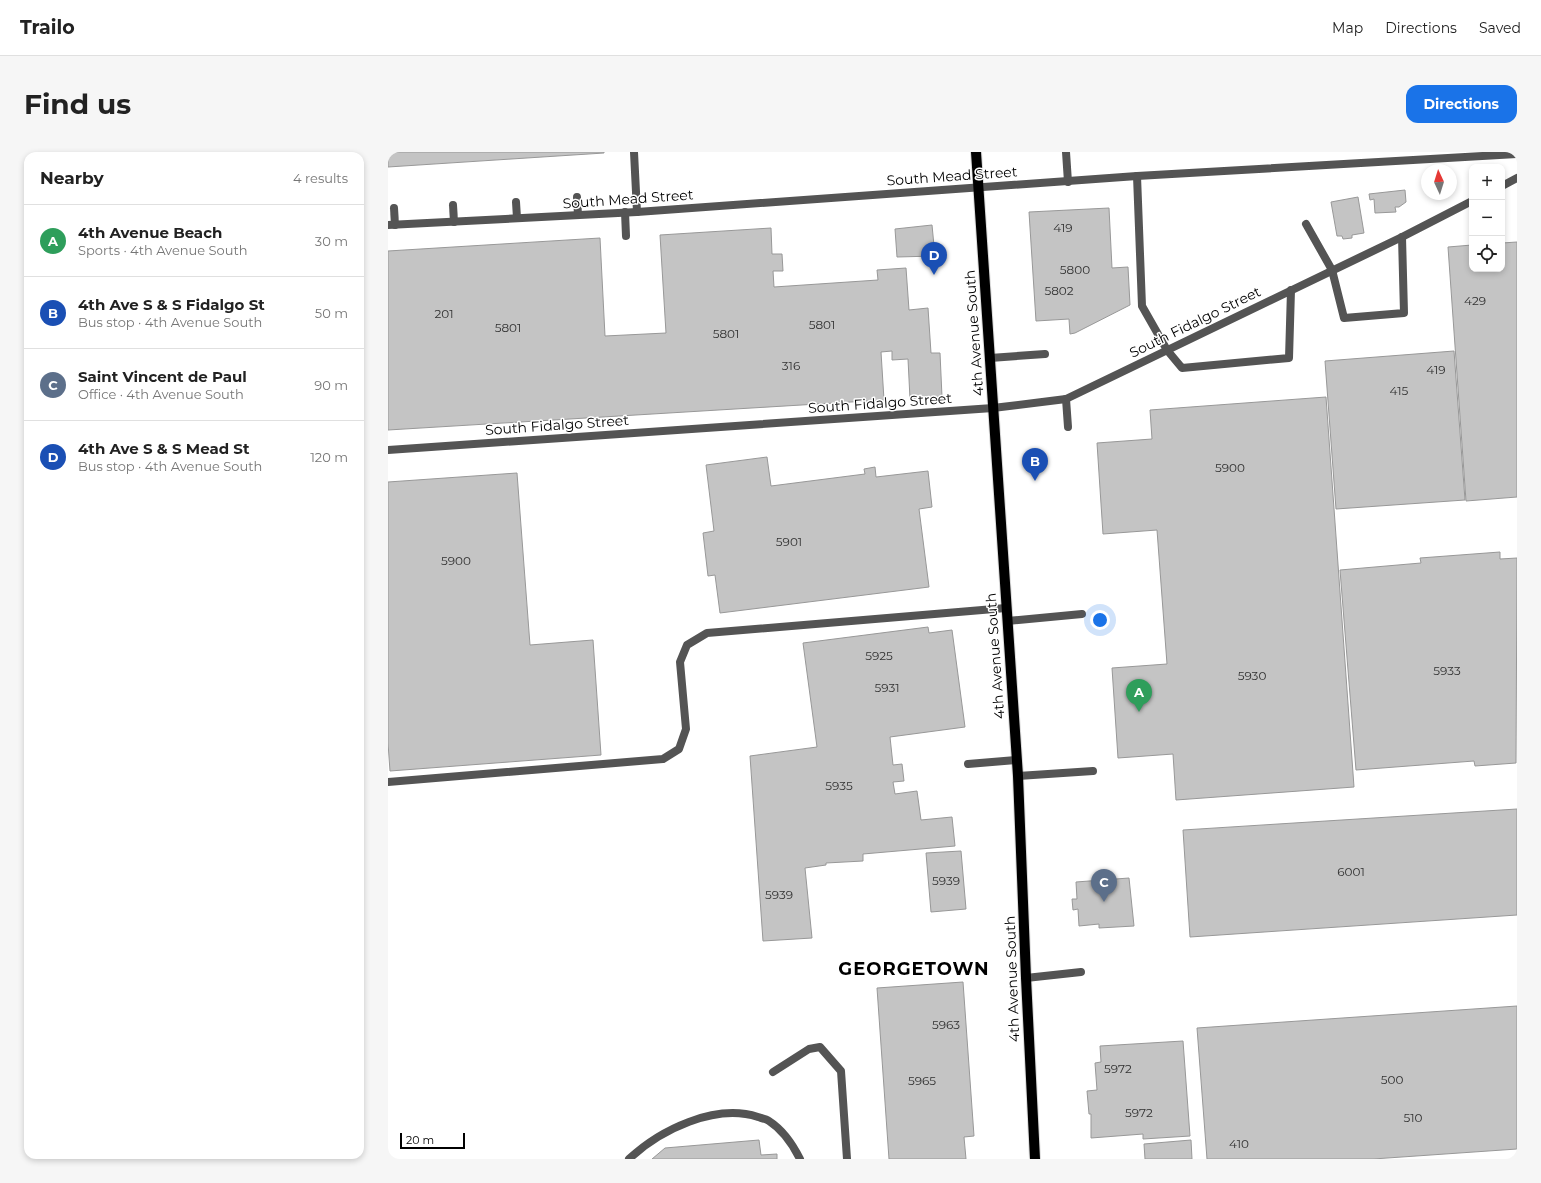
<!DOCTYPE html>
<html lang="en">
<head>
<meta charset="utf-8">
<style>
  :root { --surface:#fff; --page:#f6f6f6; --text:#222; --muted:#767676; --line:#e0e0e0; --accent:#1a73e8 }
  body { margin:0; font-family:Montserrat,sans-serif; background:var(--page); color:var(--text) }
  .controls { position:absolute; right:12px; top:12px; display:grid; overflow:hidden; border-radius:8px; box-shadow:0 2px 6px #0003 }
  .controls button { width:36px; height:36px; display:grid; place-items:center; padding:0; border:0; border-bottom:1px solid var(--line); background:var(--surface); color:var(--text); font:20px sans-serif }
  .compass { position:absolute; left:1033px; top:12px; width:36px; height:36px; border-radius:50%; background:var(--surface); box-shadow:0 2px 6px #0003; rotate:356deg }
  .scale { position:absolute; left:12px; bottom:10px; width:65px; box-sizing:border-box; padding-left:4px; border:2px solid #000; border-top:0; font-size:11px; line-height:14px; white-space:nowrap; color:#000; -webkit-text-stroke:3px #fff; paint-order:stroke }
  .you { position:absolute; left:712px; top:468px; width:14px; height:14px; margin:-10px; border:3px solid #fff; border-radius:50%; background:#1a73e8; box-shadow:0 0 0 6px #1a73e833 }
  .badge { display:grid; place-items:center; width:26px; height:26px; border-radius:50%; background:var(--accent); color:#fff; font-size:13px; font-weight:700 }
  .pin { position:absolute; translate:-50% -33px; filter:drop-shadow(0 1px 2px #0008) }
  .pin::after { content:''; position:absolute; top:21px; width:14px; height:12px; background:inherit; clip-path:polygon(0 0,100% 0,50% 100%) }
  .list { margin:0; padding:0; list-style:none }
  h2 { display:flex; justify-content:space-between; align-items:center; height:52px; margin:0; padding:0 16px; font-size:17px }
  h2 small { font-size:13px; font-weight:400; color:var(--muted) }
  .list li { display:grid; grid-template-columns:26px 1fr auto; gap:12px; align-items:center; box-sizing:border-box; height:72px; padding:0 16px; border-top:1px solid var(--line) }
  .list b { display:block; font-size:15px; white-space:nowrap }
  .list p { margin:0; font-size:13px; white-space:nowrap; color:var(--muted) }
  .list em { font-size:13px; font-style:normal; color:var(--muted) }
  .icon { flex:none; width:22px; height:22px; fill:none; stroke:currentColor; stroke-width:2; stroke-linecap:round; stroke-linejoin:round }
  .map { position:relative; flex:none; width:1129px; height:1007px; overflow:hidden; border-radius:12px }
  header { display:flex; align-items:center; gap:24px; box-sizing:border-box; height:56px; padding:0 20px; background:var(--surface); border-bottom:1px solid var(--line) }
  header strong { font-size:19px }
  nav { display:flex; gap:22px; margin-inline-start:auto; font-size:14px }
  .intro { display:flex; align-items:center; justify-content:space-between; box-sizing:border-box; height:96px; padding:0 24px }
  h1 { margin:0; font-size:28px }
  .button { padding:10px 18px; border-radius:12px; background:var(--accent); color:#fff; font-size:14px; font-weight:700 }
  main { display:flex; gap:24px; padding:0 24px }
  aside { flex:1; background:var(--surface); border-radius:12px; box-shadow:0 2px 6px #0003 }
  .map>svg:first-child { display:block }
  .building { fill:#c4c4c4; stroke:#989898 }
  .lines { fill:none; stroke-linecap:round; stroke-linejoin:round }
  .primary-casing { stroke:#dbdbdb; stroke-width:12 }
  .lane { stroke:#545454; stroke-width:8 }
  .street { stroke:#545454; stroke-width:8 }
  .primary { stroke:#000; stroke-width:10 }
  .labels { text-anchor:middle; stroke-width:3; stroke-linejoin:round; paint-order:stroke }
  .number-label { font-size:12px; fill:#313131 }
  .street-label { font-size:14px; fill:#000; stroke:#fff }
  .district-label { font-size:18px; font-weight:bold; letter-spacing:1px; fill:#000; stroke:#fff }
</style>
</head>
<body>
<header>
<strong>Trailo</strong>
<nav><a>Map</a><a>Directions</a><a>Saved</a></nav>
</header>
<div class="intro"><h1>Find us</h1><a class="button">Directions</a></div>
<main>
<aside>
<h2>Nearby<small>4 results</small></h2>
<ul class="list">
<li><span class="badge" style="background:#2e9e5b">A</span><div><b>4th Avenue Beach</b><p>Sports · 4th Avenue South</p></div><em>30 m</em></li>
<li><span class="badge" style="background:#1a4fb4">B</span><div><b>4th Ave S &amp; S Fidalgo St</b><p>Bus stop · 4th Avenue South</p></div><em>50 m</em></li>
<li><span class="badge" style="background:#5c6f8a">C</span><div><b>Saint Vincent de Paul</b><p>Office · 4th Avenue South</p></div><em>90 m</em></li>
<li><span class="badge" style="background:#1a4fb4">D</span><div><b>4th Ave S &amp; S Mead St</b><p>Bus stop · 4th Avenue South</p></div><em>120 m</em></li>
</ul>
</aside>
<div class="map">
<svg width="1129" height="1007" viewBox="0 0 1129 1007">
  <rect width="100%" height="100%" fill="#fff"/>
  <g class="building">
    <path d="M 0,0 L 216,0 L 216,1 L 0,15 Z"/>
    <path d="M 1017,38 L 1018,50 L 1011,55 L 1007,55 L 1008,60 L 987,61 L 986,47 L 982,48 L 981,42 Z"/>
    <path d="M 970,45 L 976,81 L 964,83 L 964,86 L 955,87 L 954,84 L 949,84 L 943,50 Z"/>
    <path d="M 721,56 L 724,116 L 740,115 L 742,153 L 687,181 L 682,182 L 681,167 L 648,169 L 641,60 Z"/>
    <path d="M 544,73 L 547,104 L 509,105 L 507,77 Z"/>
    <path d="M 383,76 L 384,102 L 394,102 L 395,119 L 385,119 L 386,135 L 490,128 L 489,118 L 518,116 L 521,158 L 540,156 L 543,201 L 552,201 L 554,245 L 522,247 L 520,207 L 504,208 L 504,199 L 493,200 L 496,248 L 0,278 L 0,99 L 212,86 L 217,184 L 278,181 L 272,83 Z"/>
    <path d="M 1129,90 L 1129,345 L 1078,349 L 1060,95 L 1084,93 L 1084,117 L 1114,117 L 1114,91 Z"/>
    <path d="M 1066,199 L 1077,348 L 948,357 L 937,209 Z"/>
    <path d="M 938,245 L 966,635 L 788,648 L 785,602 L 730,606 L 724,516 L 779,512 L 769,378 L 715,382 L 709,291 L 764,287 L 762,258 Z"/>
    <path d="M 379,305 L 383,334 L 477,322 L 476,317 L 487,315 L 488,325 L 540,319 L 544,355 L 531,357 L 541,435 L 332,461 L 327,423 L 320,424 L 315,381 L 326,379 L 318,313 Z"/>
    <path d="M 129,321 L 142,493 L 205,488 L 213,603 L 2,619 L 0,591 L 0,330 Z"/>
    <path d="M 1112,400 L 1112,407 L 1129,406 L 1128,611 L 1087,614 L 1086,609 L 968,618 L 952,418 L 1033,411 L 1032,406 Z"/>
    <path d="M 540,475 L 541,481 L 564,478 L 577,575 L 502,585 L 505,613 L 514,612 L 516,629 L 505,630 L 507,642 L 529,639 L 533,668 L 564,665 L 567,694 L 475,702 L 475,709 L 438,711 L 438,713 L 417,716 L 424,786 L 375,789 L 362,604 L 429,595 L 415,491 Z"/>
    <path d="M 1129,657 L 1129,763 L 802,785 L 795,678 Z"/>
    <path d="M 573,699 L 578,757 L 543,760 L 538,701 Z"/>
    <path d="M 741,726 L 746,774 L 711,776 L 711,772 L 691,774 L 690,757 L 685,758 L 684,747 L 689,747 L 688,730 Z"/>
    <path d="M 575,830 L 586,984 L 576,985 L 578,1007 L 501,1007 L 489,836 Z"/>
    <path d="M 1129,854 L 1129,997 L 985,1007 L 819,1007 L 809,876 Z"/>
    <path d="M 795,889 L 802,984 L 755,987 L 755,982 L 703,986 L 703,962 L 701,962 L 699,939 L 709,938 L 707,911 L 713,910 L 712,894 Z"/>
    <path d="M 371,988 L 373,1003 L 389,1002 L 389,1007 L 264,1007 L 277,996 Z"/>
    <path d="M 803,988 L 804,1007 L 757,1007 L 756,992 Z"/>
  </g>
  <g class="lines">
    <g class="primary-casing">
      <path id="primary" d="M 588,0 L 630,624 L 638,826 L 647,1007"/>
    </g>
    <g class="lane">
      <path d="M 678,0 L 680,30"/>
      <path d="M 749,24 L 754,154 L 779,198 L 794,216 L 901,206 L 903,138"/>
      <path d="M 189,45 L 190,63"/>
      <path d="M 128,50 L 129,66"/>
      <path d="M 65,53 L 66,70"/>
      <path d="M 6,56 L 7,73"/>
      <path d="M 237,60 L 238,84"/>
      <path d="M 918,72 L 944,118 L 956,166 L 1016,161 L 1014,85"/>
      <path d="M 602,206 L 657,202"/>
      <path d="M 678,247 L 680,275"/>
      <path d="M 619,469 L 694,462"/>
      <path d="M 580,612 L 628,608"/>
      <path d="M 630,624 L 705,619"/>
      <path d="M 0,630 L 275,607 L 291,597 L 298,577 L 292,510 L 299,493 L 319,481 L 618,456"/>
      <path d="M 638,826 L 693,820"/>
      <path d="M 385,920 L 421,897 L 432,895 L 453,919 L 459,1007"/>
      <path d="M 241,1007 C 272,978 327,951 370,965 C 373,966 378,967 381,969 C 395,978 405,993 412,1007"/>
    </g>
    <g class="street">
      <path d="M 246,0 L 249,60"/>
      <path d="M 1114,34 L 1129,26"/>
      <path d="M 0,73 L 249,60 L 749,24 L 1129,2"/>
      <path d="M 0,298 L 605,256 L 678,247 L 1014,85 L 1084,49"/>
    </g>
    <use href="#primary" class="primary"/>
  </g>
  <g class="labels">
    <g class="number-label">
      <text x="675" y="80">419</text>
      <text x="687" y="122">5800</text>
      <text x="671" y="143">5802</text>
      <text x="1087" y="153">429</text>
      <text x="56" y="166">201</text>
      <text x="434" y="177">5801</text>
      <text x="120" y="180">5801</text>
      <text x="338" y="186">5801</text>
      <text x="403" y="218">316</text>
      <text x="1048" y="222">419</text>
      <text x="1011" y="243">415</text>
      <text x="842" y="320">5900</text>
      <text x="401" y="394">5901</text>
      <text x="68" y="413">5900</text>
      <text x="491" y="508">5925</text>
      <text x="1059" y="523">5933</text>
      <text x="864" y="528">5930</text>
      <text x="499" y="540">5931</text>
      <text x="451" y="638">5935</text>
      <text x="963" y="724">6001</text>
      <text x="558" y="733">5939</text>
      <text x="391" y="747">5939</text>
      <text x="558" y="877">5963</text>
      <text x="730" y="921">5972</text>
      <text x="1004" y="932">500</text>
      <text x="534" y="933">5965</text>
      <text x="751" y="965">5972</text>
      <text x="1025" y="970">510</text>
      <text x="851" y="996">410</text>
    </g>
    <g class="street-label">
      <text transform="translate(564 24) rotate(-4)" y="5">South Mead Street</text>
      <text transform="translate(240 47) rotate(-4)" y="5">South Mead Street</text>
      <text transform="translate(807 170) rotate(-26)" y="5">South Fidalgo Street</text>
      <text transform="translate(586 181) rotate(-94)" y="5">4th Avenue South</text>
      <text transform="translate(492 251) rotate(-4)" y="5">South Fidalgo Street</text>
      <text transform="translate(169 273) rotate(-4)" y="5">South Fidalgo Street</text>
      <text transform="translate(607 504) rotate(-94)" y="5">4th Avenue South</text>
      <text transform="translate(624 827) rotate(-92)" y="5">4th Avenue South</text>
    </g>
    <g class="district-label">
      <text x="526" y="823">GEORGETOWN</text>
    </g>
  </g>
</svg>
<div class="controls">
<button>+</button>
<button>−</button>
<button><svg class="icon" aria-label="locate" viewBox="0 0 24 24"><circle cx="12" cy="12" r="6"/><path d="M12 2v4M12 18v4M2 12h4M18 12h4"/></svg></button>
</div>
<svg class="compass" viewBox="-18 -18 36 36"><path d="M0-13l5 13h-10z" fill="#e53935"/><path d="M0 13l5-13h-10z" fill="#767676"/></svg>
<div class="scale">20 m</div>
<div class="you"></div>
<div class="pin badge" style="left:751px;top:560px;background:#2e9e5b">A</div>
<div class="pin badge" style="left:647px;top:329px;background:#1a4fb4">B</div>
<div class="pin badge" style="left:716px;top:750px;background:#5c6f8a">C</div>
<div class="pin badge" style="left:546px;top:123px;background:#1a4fb4">D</div>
</div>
</main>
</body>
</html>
